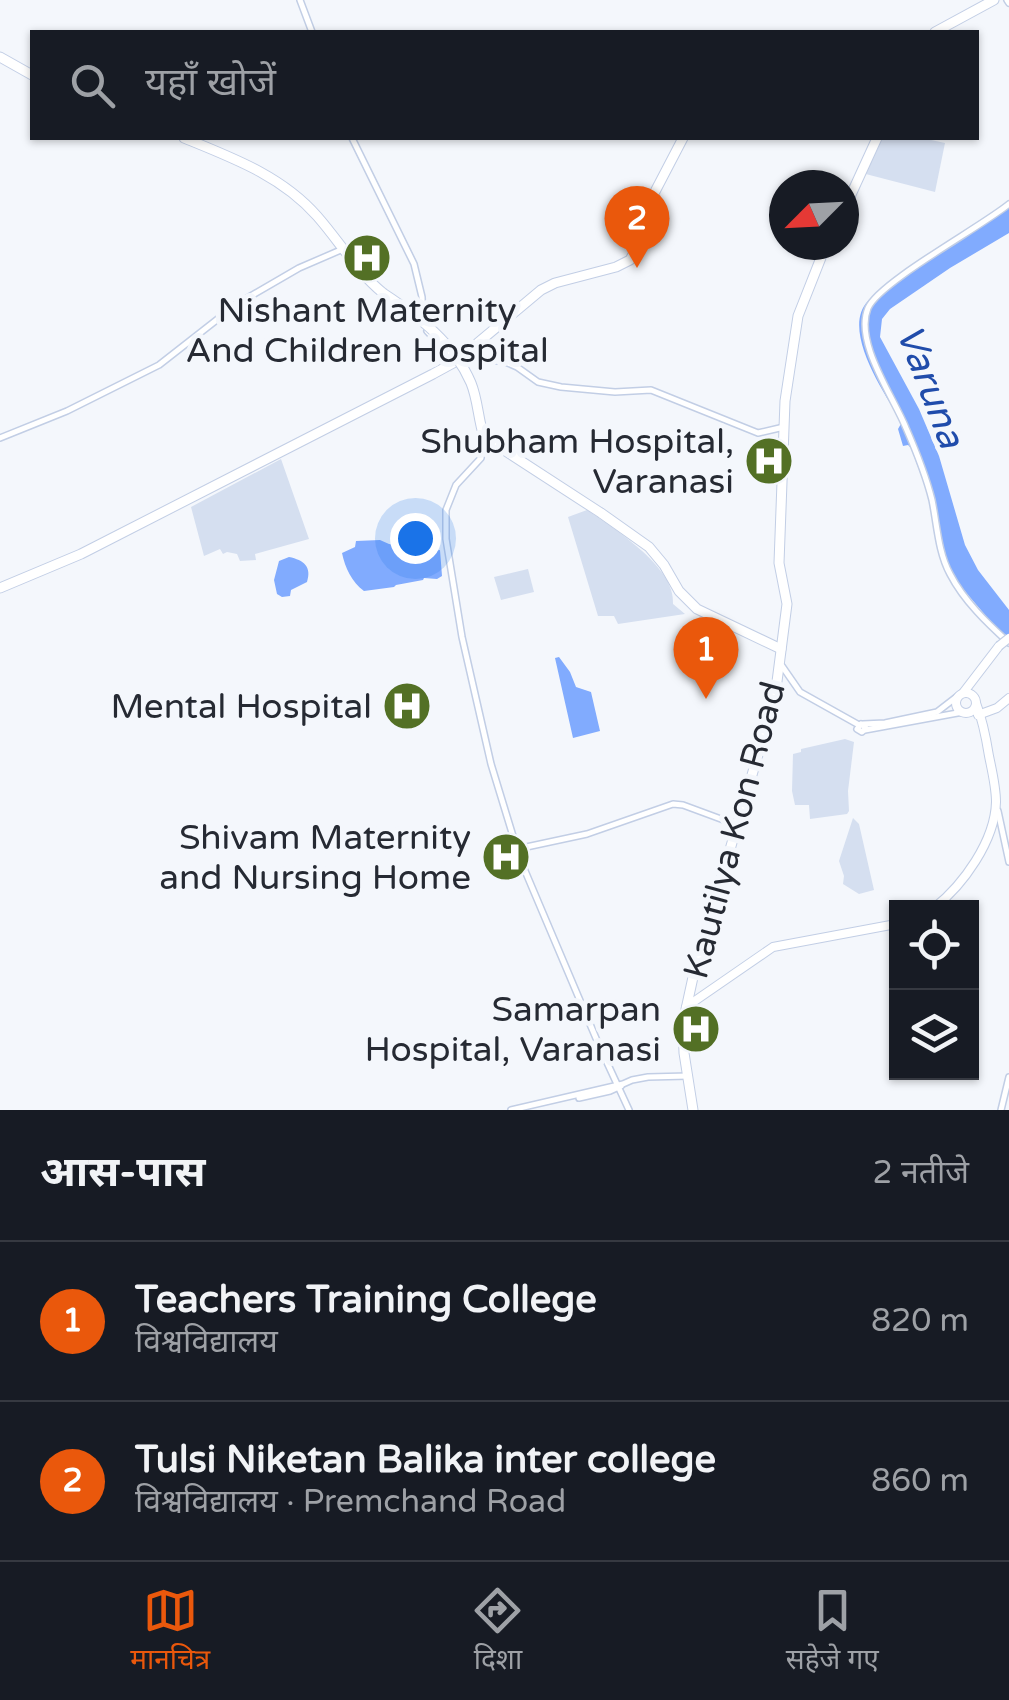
<!DOCTYPE html>
<html lang="hi">
<head>
<meta charset="utf-8">
<style>
  :root { --surface:#171b24; --page:#20242c; --text:#f1f3f6; --muted:#9ea1a6; --line:#363941; --accent:#ea580c }
  body { margin:0; font-family:"Varela Round","Noto Sans Devanagari",sans-serif; background:var(--page); color:var(--text) }
  .controls { position:absolute; right:30px; bottom:30px; display:grid; overflow:hidden; border-radius:0px; box-shadow:0 2px 8px #0004 }
  .controls button { width:90px; height:90px; display:grid; place-items:center; padding:0; border:0; border-bottom:2px solid var(--line); background:var(--surface); color:var(--text); font:50px sans-serif }
  .compass { position:absolute; left:769px; top:170px; width:90px; height:90px; border-radius:50%; background:var(--surface); box-shadow:0 2px 8px #0004; rotate:246deg }
  .you { position:absolute; left:415px; top:538px; width:35px; height:35px; margin:-25px; border:8px solid #fff; border-radius:50%; background:#1a73e8; box-shadow:0 0 0 15px #1a73e833 }
  .badge { display:grid; place-items:center; width:65px; height:65px; border-radius:50%; background:var(--accent); color:#fff; font-size:32px; font-weight:700 }
  .pin { position:absolute; translate:-50% -82px; filter:drop-shadow(0 2px 5px #0008) }
  .pin::after { content:''; position:absolute; top:52px; width:35px; height:30px; background:inherit; clip-path:polygon(0 0,100% 0,50% 100%) }
  .list { margin:0; padding:0; list-style:none }
  h2 { display:flex; justify-content:space-between; align-items:center; height:130px; margin:0; padding:0 40px; font-size:42px }
  h2 small { font-size:32px; font-weight:400; color:var(--muted) }
  .list li { display:grid; grid-template-columns:65px 1fr auto; gap:30px; align-items:center; box-sizing:border-box; height:160px; padding:0 40px; border-top:2px solid var(--line) }
  .list b { display:block; font-size:38px; white-space:nowrap }
  .list p { margin:0; font-size:32px; white-space:nowrap; color:var(--muted) }
  .list em { font-size:32px; font-style:normal; color:var(--muted) }
  .icon { flex:none; width:55px; height:55px; fill:none; stroke:currentColor; stroke-width:2; stroke-linecap:round; stroke-linejoin:round }
  .map { position:relative; flex:none; width:1009px; height:1110px; overflow:hidden }
  .search { position:absolute; background:var(--surface); box-shadow:0 2px 8px #0004; left:30px; right:30px; top:30px; height:110px; display:flex; align-items:center; gap:25px; box-sizing:border-box; padding:0 35px; border-radius:0px; color:var(--muted); font-size:38px }
  .sheet { height:450px; background:var(--surface) }
  nav { display:flex; justify-content:space-around; align-items:center; box-sizing:border-box; height:140px; border-top:2px solid var(--line); background:var(--surface); font-size:28px; color:var(--muted) }
  nav a { display:grid; justify-items:center; gap:5px }
  nav .on { color:var(--accent) }
  .map>svg:first-child { display:block }
  .green { fill:#d5dff0 }
  .water { fill:#81abfe }
  .lines { fill:none; stroke-linecap:round; stroke-linejoin:round }
  .tertiary-casing { stroke:#c2cee5; stroke-width:8 }
  .primary-casing { stroke:#c2cee5; stroke-width:10 }
  .trunk-casing { stroke:#c2cee5; stroke-width:11 }
  .tertiary { stroke:#fff; stroke-width:5 }
  .primary { stroke:#fff; stroke-width:8 }
  .trunk { stroke:#fff; stroke-width:9 }
  .primary-bridge-casing { stroke:#c2cee5; stroke-width:10; stroke-linecap:butt }
  .trunk-bridge-casing { stroke:#c2cee5; stroke-width:11; stroke-linecap:butt }
  .primary-bridge { stroke:#fff; stroke-width:8 }
  .trunk-bridge { stroke:#fff; stroke-width:9 }
  .labels { text-anchor:middle; stroke-width:10; stroke-linejoin:round; paint-order:stroke }
  .poi-label { font-size:35px; fill:#262a33; stroke:#f4f7fc; text-anchor:end }
  .street-label { font-size:35px; fill:#262a33; stroke:#f4f7fc }
  .water-label { font-size:38px; font-style:italic; fill:#204cab; stroke:#f4f7fc }
</style>
</head>
<body>
<div class="map">
<svg width="1009" height="1110" viewBox="0 0 1009 1110">
  <rect width="100%" height="100%" fill="#f4f7fc"/>
  <g class="green">
    <path d="M 877,138 L 922,138 L 945,143 L 935,192 L 858,172 Z"/>
    <path d="M 281,459 L 309,539 L 255,554 L 256,560 L 240,561 L 237,554 L 227,552 L 223,554 L 220,549 L 204,556 L 191,507 Z"/>
    <path d="M 587,510 C 614,529 676,567 673,604 L 685,614 L 618,624 L 614,616 L 598,616 L 568,517 Z"/>
    <path d="M 528,569 L 534,592 L 501,600 L 494,577 Z"/>
    <path d="M 845,739 L 854,742 L 848,791 L 849,811 L 847,814 L 810,819 L 809,805 L 795,805 L 792,791 L 793,754 L 801,752 L 801,749 Z"/>
    <path d="M 853,818 L 859,824 L 874,890 L 859,894 L 843,884 L 844,876 L 839,861 Z"/>
  </g>
  <g class="water">
    <path d="M 1009,201 L 1009,233 L 950,268 L 890,309 L 882,319 L 880,337 L 919,409 L 939,456 L 965,545 L 978,570 L 1009,610 L 1009,643 L 951,575 L 939,545 L 932,505 L 911,448 L 908,445 L 903,446 L 898,429 L 902,422 C 886,396 840,330 868,301 C 882,287 900,285 910,267 L 991,217 Z"/>
    <path d="M 430,535 L 434,551 L 440,550 L 442,576 L 437,579 L 424,578 L 423,580 L 396,585 L 394,587 L 364,591 C 352,582 345,568 342,553 L 355,547 L 356,541 L 380,540 L 389,544 L 406,546 L 423,536 Z"/>
    <path d="M 289,557 C 304,560 312,567 307,582 L 291,590 L 290,596 L 282,597 L 277,594 L 274,580 L 279,561 Z"/>
    <path d="M 559,657 L 570,672 L 576,687 L 591,692 L 600,731 L 573,738 L 555,658 Z"/>
  </g>
  <g class="lines">
    <g class="tertiary-casing">
      <g id="tertiary">
        <path d="M 300,0 L 312,32"/>
        <path d="M 1007,0 L 1009,3"/>
        <path d="M 352,138 L 414,264 L 422,297 L 423,323"/>
        <path d="M 1009,204 C 981,227 879,282 868,308 C 854,342 893,396 906,428 C 916,451 926,476 932,500 C 937,524 938,552 950,574 C 964,601 987,623 1009,643"/>
        <path d="M 427,331 L 454,360"/>
        <path d="M 465,360 L 503,361 L 517,367 L 538,382 L 561,387 L 615,392 L 651,390 L 758,433 L 784,427"/>
        <path d="M 0,438 L 67,411 L 159,365 L 237,304 L 299,268 L 343,249"/>
        <path d="M 484,438 L 481,458 L 456,485 L 446,510 L 446,539 L 462,637 L 491,764 L 520,859 L 598,1043 L 629,1110"/>
        <path d="M 782,666 L 800,692 L 859,725"/>
        <path d="M 861,724 L 866,728 L 862,732 L 857,729 Z"/>
        <path d="M 863,724 L 885,723 L 937,712 L 959,695"/>
        <path d="M 865,730 L 963,712"/>
        <path d="M 998,811 L 1009,862"/>
        <path d="M 517,849 L 587,834 L 673,804 L 683,805 L 729,822 L 736,828"/>
        <path d="M 579,1098 L 610,1091 L 621,1086"/>
        <path d="M 511,1110 L 623,1084 L 632,1080 L 648,1077 L 688,1076"/>
        <path d="M 1001,1110 L 1009,1077"/>
      </g>
    </g>
    <g class="primary-casing">
      <g id="primary">
        <path d="M 963,693 L 999,646"/>
        <circle cx="966" cy="703" r="10"/>
        <path d="M 978,715 L 997,708 L 1009,698"/>
        <path d="M 934,908 C 963,885 995,841 996,802 C 996,787 992,771 989,756 C 986,737 983,721 976,703"/>
        <path d="M 686,1007 L 773,947 L 896,924"/>
      </g>
    </g>
    <g class="trunk-casing">
      <g id="trunk">
        <path d="M 935,32 L 994,0"/>
        <path d="M 0,57 L 32,75"/>
        <path d="M 184,138 C 233,158 282,176 317,216 C 340,242 357,272 383,293"/>
        <path d="M 844,210 L 877,138"/>
        <path d="M 601,513 L 649,547 L 664,565 L 679,591 L 697,609 L 781,649"/>
        <path d="M 0,588 L 81,554 L 433,374 L 455,362 L 541,290 L 555,283 L 616,267 L 630,260 L 636,249 L 647,207 L 683,138"/>
        <path d="M 693,1110 L 684,1053 L 683,1023 L 695,968 L 775,697 L 787,604 L 779,563 L 785,401 L 798,316 L 826,245"/>
      </g>
    </g>
    <use href="#tertiary" class="tertiary"/>
    <use href="#primary" class="primary"/>
    <use href="#trunk" class="trunk"/>
    <g class="primary-bridge-casing">
      <path id="primary-bridge" d="M 999,646 L 1009,638"/>
    </g>
    <g class="trunk-bridge-casing">
      <path id="trunk-bridge" d="M 383,293 C 418,316 454,343 471,383 C 478,400 478,419 484,437 L 601,513"/>
    </g>
    <use href="#primary-bridge" class="primary-bridge"/>
    <use href="#trunk-bridge" class="trunk-bridge"/>
  </g>
  <defs>
    <g id="hospital-disc" transform="scale(2.5)"><circle r="9.5" fill="#537025" stroke="#f4f7fc"/><path d="M-5-5h3v3.5h4V-5h3V5h-3V1.5h-4V5h-3Z" fill="#fff"/></g>
  </defs>
  <g fill-rule="evenodd">
    <use href="#hospital-disc" x="367" y="258"/>
    <use href="#hospital-disc" x="769" y="461"/>
    <use href="#hospital-disc" x="407" y="706"/>
    <use href="#hospital-disc" x="506" y="857"/>
    <use href="#hospital-disc" x="696" y="1029"/>
  </g>
  <g class="labels">
    <g class="poi-label">
      <text x="367" y="322" text-anchor="middle">Nishant Maternity<tspan x="367" dy="40">And Children Hospital</tspan></text>
      <text x="734" y="453">Shubham Hospital,<tspan x="734" dy="40">Varanasi</tspan></text>
      <text x="372" y="718">Mental Hospital</text>
      <text x="471" y="849">Shivam Maternity<tspan x="471" dy="40">and Nursing Home</tspan></text>
      <text x="661" y="1021">Samarpan<tspan x="661" dy="40">Hospital, Varanasi</tspan></text>
    </g>
    <g class="street-label">
      <text transform="translate(734 830) rotate(-75)" y="12">Kautilya Kon Road</text>
    </g>
    <g class="water-label">
      <text transform="translate(931 386) rotate(69)" y="13">Varuna</text>
    </g>
  </g>
</svg>
<div class="controls">
<button><svg class="icon" aria-label="locate" viewBox="0 0 24 24"><circle cx="12" cy="12" r="6"/><path d="M12 2v4M12 18v4M2 12h4M18 12h4"/></svg></button>
<button><svg class="icon" aria-label="layers" viewBox="0 0 24 24"><path d="M12 4l9 5-9 5-9-5zM3 14l9 5 9-5"/></svg></button>
</div>
<svg class="compass" viewBox="-18 -18 36 36"><path d="M0-13l5 13h-10z" fill="#e53935"/><path d="M0 13l5-13h-10z" fill="#9ea1a6"/></svg>
<div class="you"></div>
<div class="pin badge" style="left:706px;top:699px">1</div>
<div class="pin badge" style="left:637px;top:268px">2</div>
<div class="search"><svg class="icon" aria-label="search" viewBox="0 0 24 24"><circle cx="10" cy="10" r="6"/><path d="M15 15l6 6"/></svg>यहाँ खोजें</div>
</div>
<section class="sheet">
<h2>आस-पास<small>2 नतीजे</small></h2>
<ul class="list">
<li><span class="badge">1</span><div><b>Teachers Training College</b><p>विश्वविद्यालय</p></div><em>820 m</em></li>
<li><span class="badge">2</span><div><b>Tulsi Niketan Balika inter college</b><p>विश्वविद्यालय · Premchand Road</p></div><em>860 m</em></li>
</ul>
</section>
<nav>
<a class="on"><svg class="icon" aria-label="map" viewBox="0 0 24 24"><path d="M3 6l6-2 6 2 6-2v14l-6 2-6-2-6 2zM9 4v14M15 6v14"/></svg>मानचित्र</a>
<a><svg class="icon" aria-label="directions" viewBox="0 0 24 24"><path d="M12 3l9 9-9 9-9-9zM9 14v-3h6M13 9l2 2-2 2"/></svg>दिशा</a>
<a><svg class="icon" aria-label="saved" viewBox="0 0 24 24"><path d="M7 4h10v16l-5-4-5 4z"/></svg>सहेजे गए</a>
</nav>
</body>
</html>
